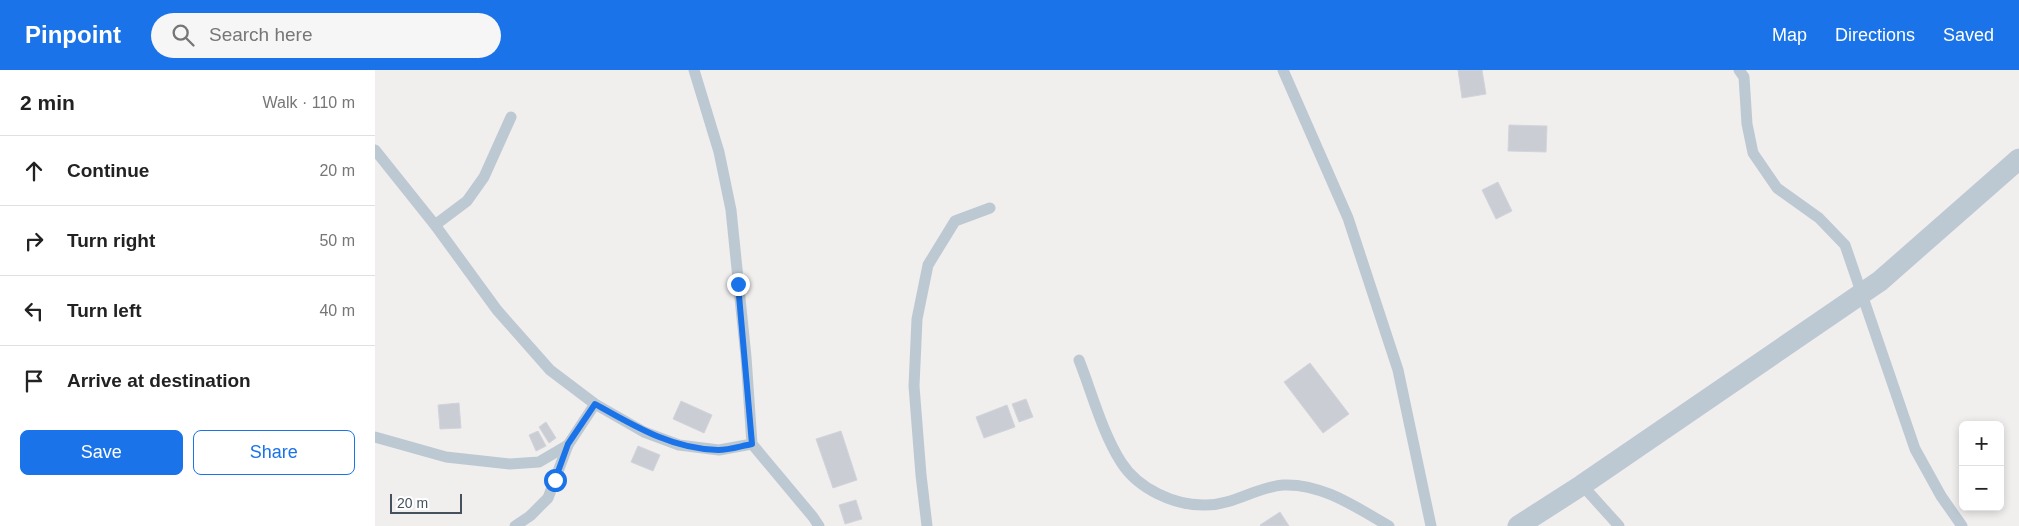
<!DOCTYPE html>
<html lang="en">
<head>
<meta charset="utf-8">
<style>
  :root { --surface:#fff; --page:#f6f6f6; --text:#222; --muted:#767676; --line:#e0e0e0; --accent:#1a73e8 }
  body { margin:0; font-family:Arial,sans-serif; background:var(--page); color:var(--text) }
  .controls { position:absolute; right:15px; bottom:15px; display:grid; overflow:hidden; border-radius:8px; box-shadow:0 2px 8px #0003 }
  .controls button { width:45px; height:45px; display:grid; place-items:center; padding:0; border:0; border-bottom:1px solid var(--line); background:var(--surface); color:var(--text); font:25px sans-serif }
  .scale { position:absolute; left:15px; bottom:12px; width:72px; box-sizing:border-box; padding-left:5px; border:2px solid #45525e; border-top:0; font-size:14px; line-height:18px; white-space:nowrap; color:#45525e; -webkit-text-stroke:4px #fff; paint-order:stroke }
  .stop { position:absolute; width:15px; height:15px; margin:-11px; border:4px solid #1a73e8; border-radius:50%; background:#fff }
  .stop.end { background:#1a73e8; border-color:#fff; box-shadow:0 1px 5px #0008 }
  .list { margin:0; padding:0; list-style:none }
  h2 { display:flex; justify-content:space-between; align-items:center; height:65px; margin:0; padding:0 20px; font-size:21px }
  h2 small { font-size:16px; font-weight:400; color:var(--muted) }
  .list li { display:grid; grid-template-columns:32px 1fr auto; gap:15px; align-items:center; box-sizing:border-box; height:70px; padding:0 20px; border-top:1px solid var(--line) }
  .list b { display:block; font-size:19px; white-space:nowrap }
  .list em { font-size:16px; font-style:normal; color:var(--muted) }
  .actions { display:flex; gap:10px; padding:15px 20px }
  .actions a { flex:1; padding:11px 0; border:1px solid var(--accent); border-radius:8px; text-align:center; font-size:18px; color:var(--accent) }
  .actions .main { background:var(--accent); color:#fff }
  .icon { flex:none; width:28px; height:28px; fill:none; stroke:currentColor; stroke-width:2; stroke-linecap:round; stroke-linejoin:round }
  .map { position:relative; flex:none; width:1644px; height:456px; overflow:hidden }
  header { display:flex; align-items:center; gap:30px; box-sizing:border-box; height:70px; padding:0 25px; background:var(--accent); color:#fff }
  header strong { font-size:24px }
  nav { display:flex; gap:28px; margin-inline-start:auto; font-size:18px }
  .search { width:350px; height:45px; background:var(--page); display:flex; align-items:center; gap:12px; box-sizing:border-box; padding:0 18px; border-radius:28px; color:var(--muted); font-size:19px }
  main { display:flex }
  aside { flex:1; background:var(--surface) }
  .map>svg:first-child { display:block }
  .building { fill:#cacdd4; stroke:#d2d4db }
  .lines { fill:none; stroke-linecap:round; stroke-linejoin:round }
  .service { stroke:#bdc9d2; stroke-width:11 }
  .minor { stroke:#bdc9d2; stroke-width:21 }
  .route { stroke:#1a73e8; stroke-width:6 }
</style>
</head>
<body>
<header>
<strong>Pinpoint</strong>
<div class="search"><svg class="icon" aria-label="search" viewBox="0 0 24 24"><circle cx="10" cy="10" r="6"/><path d="M15 15l6 6"/></svg>Search here</div>
<nav><a>Map</a><a>Directions</a><a>Saved</a></nav>
</header>
<main>
<aside>
<h2>2 min<small>Walk · 110 m</small></h2>
<ul class="list">
<li><svg class="icon" aria-label="ahead" viewBox="0 0 24 24"><path d="M12 20V5M6 11l6-6 6 6"/></svg><div><b>Continue</b></div><em>20 m</em></li>
<li><svg class="icon" aria-label="right" viewBox="0 0 24 24"><path d="M7 20v-9h11M14 6l5 5-5 5"/></svg><div><b>Turn right</b></div><em>50 m</em></li>
<li><svg class="icon" aria-label="left" viewBox="0 0 24 24"><path d="M17 20v-9H6M10 6l-5 5 5 5"/></svg><div><b>Turn left</b></div><em>40 m</em></li>
<li><svg class="icon" aria-label="arrive" viewBox="0 0 24 24"><path d="M6 21V4h12l-3 4 3 4H6"/></svg><div><b>Arrive at destination</b></div></li>
</ul>
<div class="actions"><a class="main">Save</a><a>Share</a></div>
</aside>
<div class="map">
<svg width="1644" height="456" viewBox="0 0 1644 456">
  <rect width="100%" height="100%" fill="#f1eeee"/>
  <g class="building">
    <path d="M 1083,0 L 1107,0 L 1111,24 L 1087,28 Z"/>
    <path d="M 1134,55 L 1172,56 L 1171,82 L 1133,81 Z"/>
    <path d="M 1123,112 L 1137,141 L 1121,149 L 1107,120 Z"/>
    <path d="M 935,293 L 974,344 L 948,363 L 909,312 Z"/>
    <path d="M 651,329 L 658,347 L 644,352 L 637,334 Z"/>
    <path d="M 306,331 L 337,345 L 329,363 L 298,349 Z"/>
    <path d="M 84,333 L 86,358 L 65,359 L 63,335 Z"/>
    <path d="M 632,335 L 640,357 L 609,368 L 601,347 Z"/>
    <path d="M 171,352 L 181,368 L 174,373 L 164,357 Z"/>
    <path d="M 163,361 L 171,376 L 161,381 L 154,365 Z"/>
    <path d="M 466,361 L 482,410 L 458,418 L 441,369 Z"/>
    <path d="M 263,376 L 285,385 L 278,401 L 256,392 Z"/>
    <path d="M 481,430 L 487,449 L 470,454 L 464,435 Z"/>
    <path d="M 905,442 L 914,456 L 886,456 L 885,455 Z"/>
  </g>
  <g class="lines">
    <g class="service">
      <path d="M 319,0 L 344,82 L 356,140 L 371,287 L 377,374 L 438,447 L 444,456"/>
      <path d="M 908,0 L 973,148 L 1023,300 L 1056,456"/>
      <path d="M 1364,0 L 1369,7 L 1372,54 L 1378,83 L 1402,118 L 1444,148 L 1470,175 L 1540,379 L 1566,426 L 1587,456"/>
      <path d="M 0,80 L 60,155 L 122,240 L 175,300 L 220,334 L 269,362 L 304,375 L 344,380 L 377,374"/>
      <path d="M 60,155 L 92,131 L 109,107 L 136,47"/>
      <path d="M 704,290 C 717,323 727,362 746,392 C 763,419 800,436 831,435 C 859,435 881,417 908,415 C 947,413 982,438 1014,456"/>
      <path d="M 0,367 L 71,387 L 135,394 L 164,392 L 193,375"/>
      <path d="M 1207,415 L 1244,456"/>
      <path d="M 140,456 L 155,446 L 173,428 L 193,375 L 220,334"/>
      <path d="M 552,456 L 546,405 L 539,316 L 542,249 L 553,195 L 580,151 L 615,138"/>
    </g>
    <path class="minor" d="M 1143,456 L 1207,415 L 1505,211 L 1644,89"/>
  </g>
  <g class="lines">
    <path class="route" d="M 180,410 L 193,374 L 220,334 C 259,356 297,379 343,380 C 354,380 366,376 377,374 L 363,214"/>
  </g>
</svg>
<div class="controls">
<button>+</button>
<button>−</button>
</div>
<div class="scale">20 m</div>
<div class="stop" style="left:180px;top:410px"></div>
<div class="stop end" style="left:363px;top:214px"></div>
</div>
</main>
</body>
</html>
